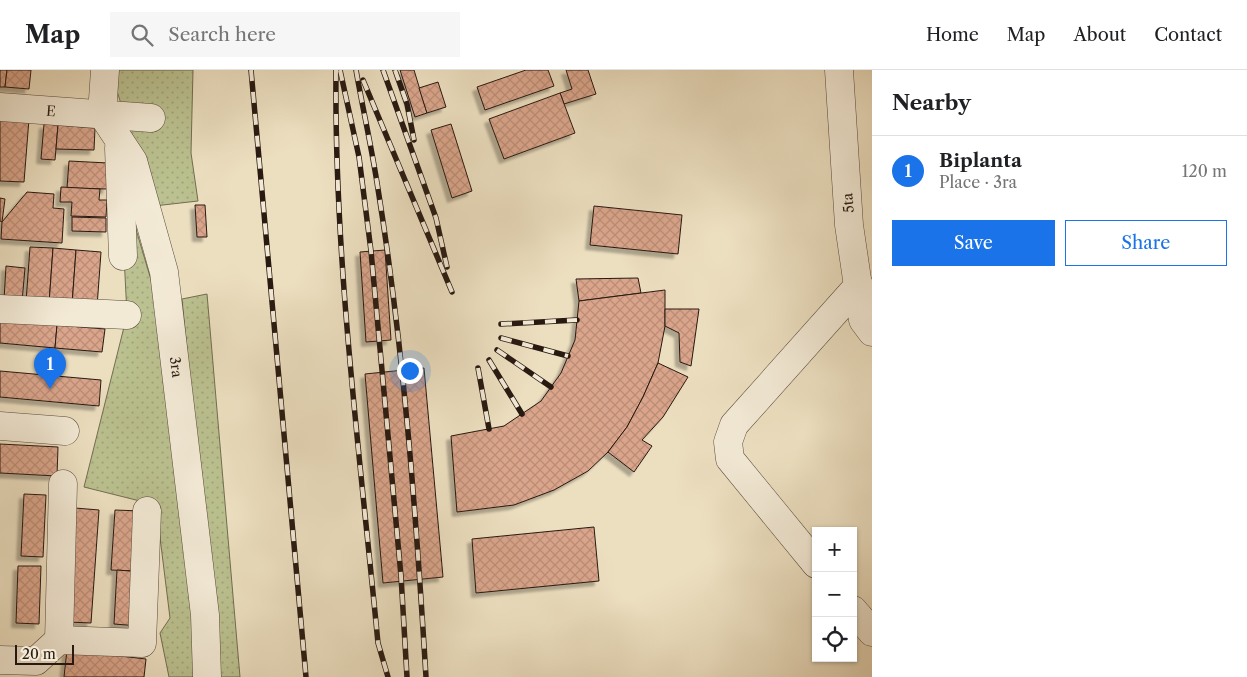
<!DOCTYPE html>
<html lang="en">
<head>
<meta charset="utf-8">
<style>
  :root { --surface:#fff; --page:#f6f6f6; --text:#202124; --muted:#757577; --line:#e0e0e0; --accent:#1a73e8 }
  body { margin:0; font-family:"Libre Caslon Text",serif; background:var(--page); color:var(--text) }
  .controls { position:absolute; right:15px; bottom:15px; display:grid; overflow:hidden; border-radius:0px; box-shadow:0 1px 4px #0004 }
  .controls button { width:45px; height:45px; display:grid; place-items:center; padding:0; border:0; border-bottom:1px solid var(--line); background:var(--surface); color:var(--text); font:25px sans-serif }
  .scale { position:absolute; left:15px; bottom:12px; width:59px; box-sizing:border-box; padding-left:5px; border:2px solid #281911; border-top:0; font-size:14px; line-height:18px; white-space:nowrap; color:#281911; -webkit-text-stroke:4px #f3ead6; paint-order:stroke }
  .you { position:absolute; left:409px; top:300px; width:18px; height:18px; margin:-12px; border:4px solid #fff; border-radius:50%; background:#1a73e8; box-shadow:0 0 0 8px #1a73e833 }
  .badge { display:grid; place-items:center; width:32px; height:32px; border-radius:50%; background:var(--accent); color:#fff; font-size:16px; font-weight:700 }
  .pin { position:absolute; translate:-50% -41px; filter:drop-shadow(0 1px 2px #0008) }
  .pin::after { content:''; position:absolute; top:26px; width:18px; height:15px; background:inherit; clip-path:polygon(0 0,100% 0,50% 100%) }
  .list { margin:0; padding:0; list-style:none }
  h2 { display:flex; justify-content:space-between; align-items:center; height:65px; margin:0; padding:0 20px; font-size:21px }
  h2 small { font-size:16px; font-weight:400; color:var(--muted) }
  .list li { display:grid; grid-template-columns:32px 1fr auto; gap:15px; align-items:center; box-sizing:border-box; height:70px; padding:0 20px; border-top:1px solid var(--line) }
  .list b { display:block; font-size:19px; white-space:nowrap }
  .list p { margin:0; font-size:16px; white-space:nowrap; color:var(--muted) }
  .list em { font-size:16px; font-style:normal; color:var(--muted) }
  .actions { display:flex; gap:10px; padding:15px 20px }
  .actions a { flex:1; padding:11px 0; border:1px solid var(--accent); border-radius:0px; text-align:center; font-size:18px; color:var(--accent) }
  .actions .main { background:var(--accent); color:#fff }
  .icon { flex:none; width:28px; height:28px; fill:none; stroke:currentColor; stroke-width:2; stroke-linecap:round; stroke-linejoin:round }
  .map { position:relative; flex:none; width:872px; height:607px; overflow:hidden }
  header { display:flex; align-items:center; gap:30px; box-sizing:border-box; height:70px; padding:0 25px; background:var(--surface); border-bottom:1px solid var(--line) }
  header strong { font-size:24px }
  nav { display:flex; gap:28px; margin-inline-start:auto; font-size:18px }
  .search { width:350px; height:45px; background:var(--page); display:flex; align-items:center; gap:12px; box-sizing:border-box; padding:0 18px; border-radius:0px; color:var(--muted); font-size:19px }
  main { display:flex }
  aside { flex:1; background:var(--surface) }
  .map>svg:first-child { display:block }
  .grass { fill:url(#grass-dots); stroke:#726d50 }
  .building { fill:url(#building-cross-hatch); stroke:#281911; filter:url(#shadow) }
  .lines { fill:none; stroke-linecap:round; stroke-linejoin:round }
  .minor-casing { stroke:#594a3d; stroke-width:29 }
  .minor { stroke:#f3ead6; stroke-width:28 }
  .rail-casing { stroke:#281911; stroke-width:5.5 }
  .rail { stroke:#f3ead6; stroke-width:4; stroke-dasharray:11; stroke-linecap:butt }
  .labels { text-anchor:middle; stroke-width:5; stroke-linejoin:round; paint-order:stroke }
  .street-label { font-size:14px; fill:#281911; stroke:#f3ead6 }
</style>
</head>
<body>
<header>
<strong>Map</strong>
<div class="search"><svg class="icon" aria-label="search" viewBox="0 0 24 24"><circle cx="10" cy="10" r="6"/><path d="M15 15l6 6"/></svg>Search here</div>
<nav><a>Home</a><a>Map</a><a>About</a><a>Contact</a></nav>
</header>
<main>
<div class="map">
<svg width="872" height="607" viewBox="0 0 872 607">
  <defs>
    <pattern id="grass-dots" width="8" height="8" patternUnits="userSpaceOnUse" patternTransform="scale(1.25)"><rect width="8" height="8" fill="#bbc190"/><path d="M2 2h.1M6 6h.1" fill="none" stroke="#a1a57b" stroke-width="1.8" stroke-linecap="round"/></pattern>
    <pattern id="building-cross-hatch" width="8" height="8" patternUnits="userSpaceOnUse" patternTransform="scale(1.25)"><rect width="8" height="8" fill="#daa58b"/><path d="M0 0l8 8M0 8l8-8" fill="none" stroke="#bb8d77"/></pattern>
    <filter id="shadow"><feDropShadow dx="-4.5" dy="4.5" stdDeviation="1" flood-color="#0004"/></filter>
  </defs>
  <rect width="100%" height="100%" fill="#ecdfc0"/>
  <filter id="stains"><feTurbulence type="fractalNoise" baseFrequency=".004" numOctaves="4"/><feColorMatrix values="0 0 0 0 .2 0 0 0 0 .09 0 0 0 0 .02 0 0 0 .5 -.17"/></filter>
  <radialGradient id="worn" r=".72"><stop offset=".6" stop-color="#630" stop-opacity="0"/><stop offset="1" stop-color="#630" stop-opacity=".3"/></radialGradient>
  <g class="grass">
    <path d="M 114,0 L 193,0 L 191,83 L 198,131 L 154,136 L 114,12 Z"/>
    <path d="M 120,105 L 156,227 L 173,335 L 197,607 L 169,607 L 160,563 L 170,548 L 156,435 L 84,417 L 127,245 Z"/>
    <path d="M 207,224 L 240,607 L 217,607 L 217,585 L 182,229 Z"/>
  </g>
  <g class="building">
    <path d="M 0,0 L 7,0 L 5,17 L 0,17 Z"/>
    <path d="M 7,0 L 31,0 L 29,19 L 5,17 Z"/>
    <path d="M 400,0 L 414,0 L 427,43 L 415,47 Z"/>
    <path d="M 526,0 L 548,0 L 554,16 L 485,40 L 477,17 Z"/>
    <path d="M 566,0 L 588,0 L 596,24 L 564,34 L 560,23 L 572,19 Z"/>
    <path d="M 438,12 L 446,37 L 427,43 L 419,18 Z"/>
    <path d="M 560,23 L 575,63 L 504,89 L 489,49 Z"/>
    <path d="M 0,47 L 29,49 L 24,112 L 0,111 Z"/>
    <path d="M 44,54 L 58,55 L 55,90 L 41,89 Z"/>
    <path d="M 451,54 L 472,121 L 452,128 L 431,60 Z"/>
    <path d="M 58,55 L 95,58 L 94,80 L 56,79 Z"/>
    <path d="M 69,91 L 108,93 L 107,119 L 67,118 Z"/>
    <path d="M 61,117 L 100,119 L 99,130 L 107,130 L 106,147 L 71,146 L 72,132 L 60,132 Z"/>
    <path d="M 27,122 L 54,124 L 53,138 L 64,139 L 62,173 L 1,169 L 2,152 Z"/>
    <path d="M 0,128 L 5,129 L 2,152 L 0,151 Z"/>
    <path d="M 195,135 L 205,135 L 207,167 L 197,167 Z"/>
    <path d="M 594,136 L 682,145 L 678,184 L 590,175 Z"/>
    <path d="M 72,147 L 106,148 L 106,162 L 72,161 Z"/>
    <path d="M 30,177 L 53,178 L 49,234 L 26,232 Z"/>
    <path d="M 53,178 L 76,180 L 72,235 L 49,234 Z"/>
    <path d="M 76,180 L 101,182 L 97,237 L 72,235 Z"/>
    <path d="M 385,180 L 391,270 L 366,272 L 360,182 Z"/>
    <path d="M 6,196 L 25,198 L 22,232 L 4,230 Z"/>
    <path d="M 638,208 L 641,223 L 579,231 L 576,209 Z"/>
    <path d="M 665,220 L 665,256 L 658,293 L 643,327 L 627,357 L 608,382 L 588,401 L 554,420 L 514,435 L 457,442 L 451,366 L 504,356 L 541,331 L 561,303 L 575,270 L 579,231 Z"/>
    <path d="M 665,239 L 699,239 L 691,296 L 680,292 L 679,263 L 665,256 Z"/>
    <path d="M 0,250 L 57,255 L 55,278 L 0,273 Z"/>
    <path d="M 57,255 L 105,259 L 102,282 L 55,278 Z"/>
    <path d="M 658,293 L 688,307 L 663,347 L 642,370 L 652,376 L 634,402 L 608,382 L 627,357 L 643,327 Z"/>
    <path d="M 424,298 L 443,507 L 383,513 L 365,304 Z"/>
    <path d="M 0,301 L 101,310 L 99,336 L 0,327 Z"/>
    <path d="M 0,374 L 58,377 L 57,406 L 0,403 Z"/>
    <path d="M 24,424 L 46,425 L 43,487 L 21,486 Z"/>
    <path d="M 75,438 L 99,440 L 91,553 L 68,552 Z"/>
    <path d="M 115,440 L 141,441 L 137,501 L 111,500 Z"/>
    <path d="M 594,457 L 599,511 L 476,523 L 472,469 Z"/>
    <path d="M 18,496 L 41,496 L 39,554 L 16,553 Z"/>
    <path d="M 117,500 L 143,502 L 139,556 L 114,554 Z"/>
    <path d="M 67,580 L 146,589 L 144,607 L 64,607 Z"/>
  </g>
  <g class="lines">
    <g class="minor-casing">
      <g id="minor">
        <path d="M 105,0 L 102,44 L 133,91 L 164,202 L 205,545 L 207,607"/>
        <path d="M 839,0 L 849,155 L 863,250 L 872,262"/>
        <path d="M 0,37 L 151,48"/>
        <path d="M 119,78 L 123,186"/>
        <path d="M 0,239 L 127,245"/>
        <path d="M 0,356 L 65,361"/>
        <path d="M 816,494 L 730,389 L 728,372 L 734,355 L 859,215"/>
        <path d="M 853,540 L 872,562"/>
        <path d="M 59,570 L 63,414"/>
        <path d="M 0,590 L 36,591 L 59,570 L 142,573 L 147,441"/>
      </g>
    </g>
    <use href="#minor" class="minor"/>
    <g class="rail-casing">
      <g id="rail">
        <path d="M 251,0 L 306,607"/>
        <path d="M 336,0 C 334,189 360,385 378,573 L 388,607"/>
        <path d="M 340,0 L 359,87 L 371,181 L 401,506 L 407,607"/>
        <path d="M 356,0 C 363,40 372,79 378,119 C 404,280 416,444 426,607"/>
        <path d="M 383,0 L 436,148 L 447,197"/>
        <path d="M 395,0 L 407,34 L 414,70"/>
        <path d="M 363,10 L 452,222"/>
        <path d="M 501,254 L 577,250"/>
        <path d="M 501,268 L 568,286"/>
        <path d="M 497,280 L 551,317"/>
        <path d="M 489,290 L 522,344"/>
        <path d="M 478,298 L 489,359"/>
      </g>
    </g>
    <use href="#rail" class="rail"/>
  </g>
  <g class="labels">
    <g class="street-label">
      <text transform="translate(51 41) rotate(4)" y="5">E</text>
      <text transform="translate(848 133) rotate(-94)" y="5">5ta</text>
      <text transform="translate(176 297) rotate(83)" y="5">3ra</text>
    </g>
  </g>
  <rect width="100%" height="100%" filter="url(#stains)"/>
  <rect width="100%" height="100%" fill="url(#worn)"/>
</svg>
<div class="controls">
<button>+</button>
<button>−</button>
<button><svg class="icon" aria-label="locate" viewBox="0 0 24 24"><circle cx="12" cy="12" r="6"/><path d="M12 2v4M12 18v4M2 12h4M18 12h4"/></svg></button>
</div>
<div class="scale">20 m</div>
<div class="you"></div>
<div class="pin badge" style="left:50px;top:319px">1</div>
</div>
<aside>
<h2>Nearby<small></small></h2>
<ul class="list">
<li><span class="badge">1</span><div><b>Biplanta</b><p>Place · 3ra</p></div><em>120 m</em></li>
</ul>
<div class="actions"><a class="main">Save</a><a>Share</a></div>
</aside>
</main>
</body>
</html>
